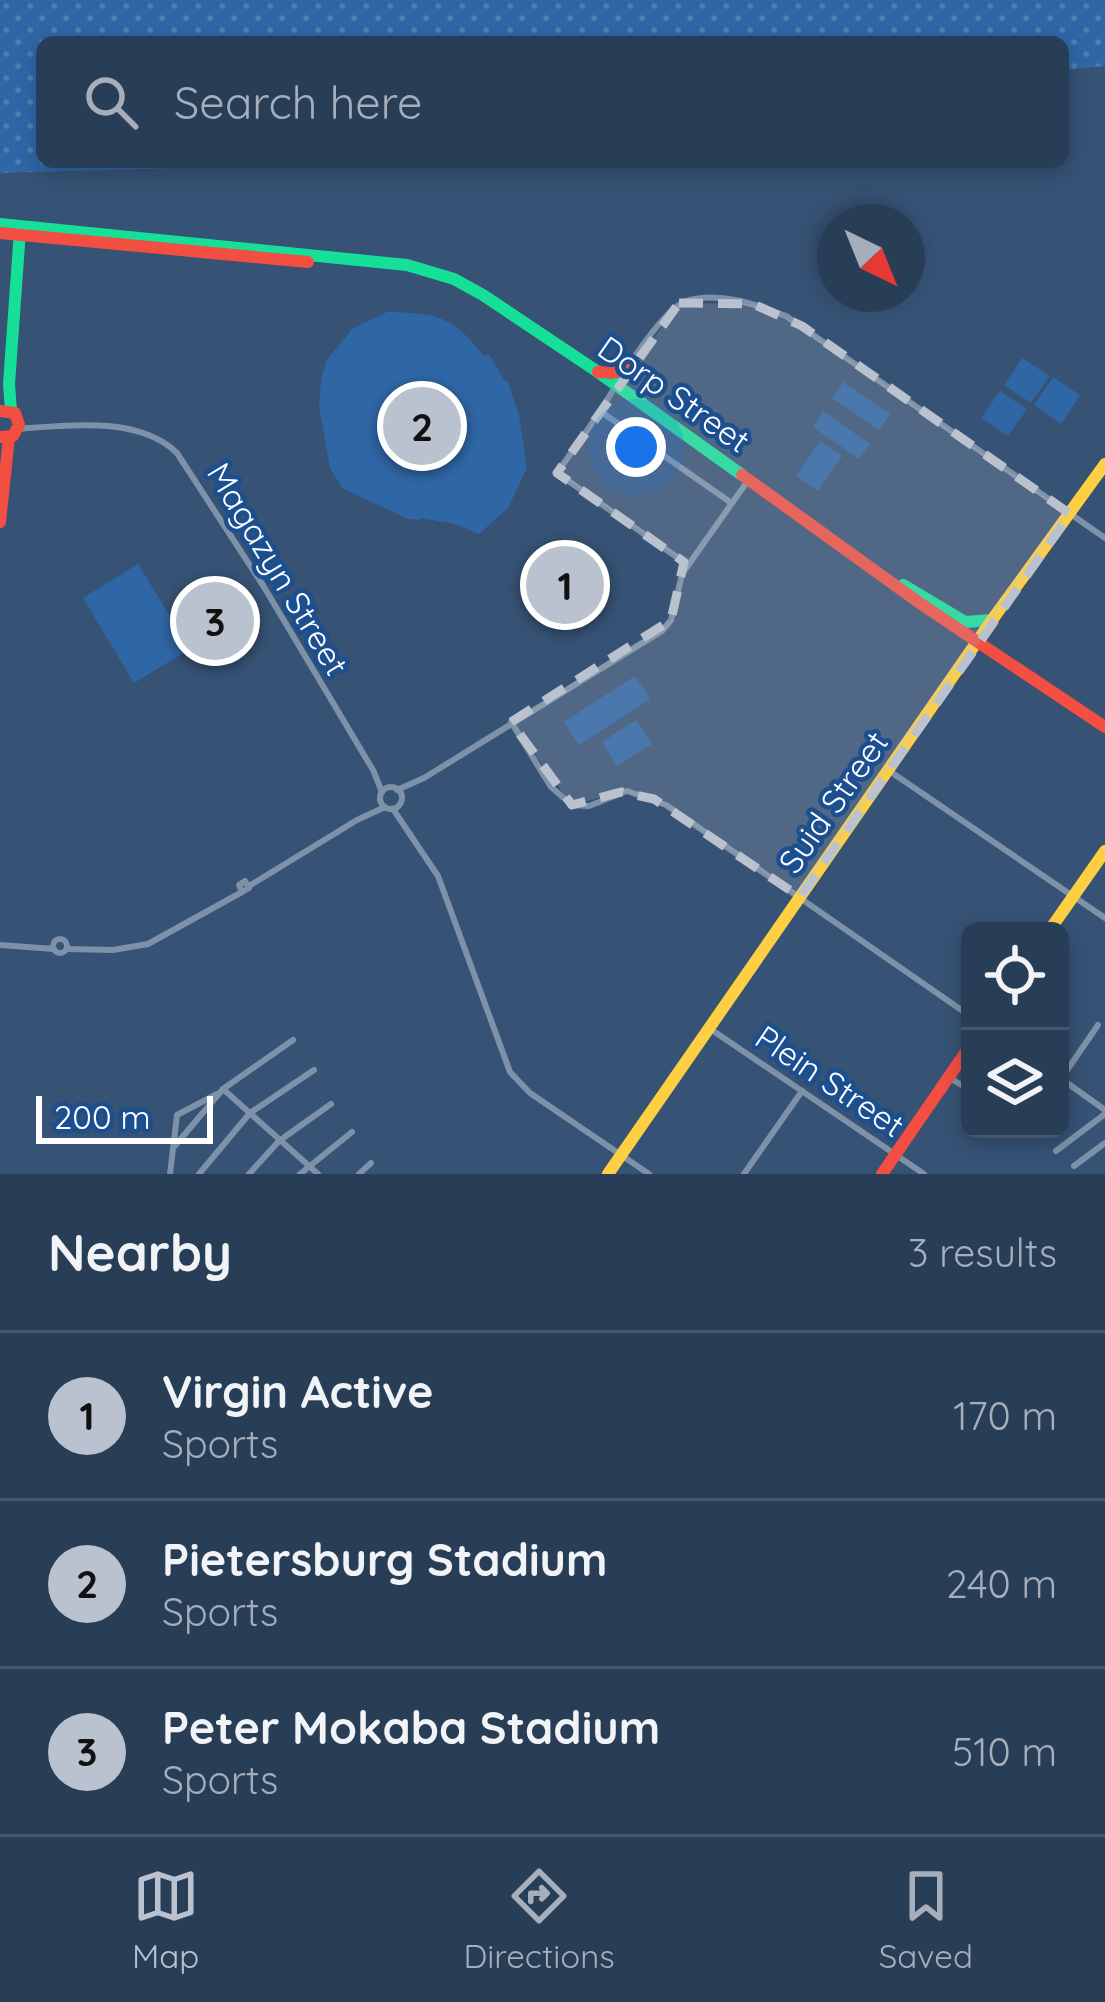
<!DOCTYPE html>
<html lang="en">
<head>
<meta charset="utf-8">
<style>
  :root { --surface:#283e57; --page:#30455d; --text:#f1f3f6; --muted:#a5aeba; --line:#44576d; --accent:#b9c2ce }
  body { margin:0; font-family:Quicksand,sans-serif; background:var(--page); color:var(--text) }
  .controls { position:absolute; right:36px; bottom:36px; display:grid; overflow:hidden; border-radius:18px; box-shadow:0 6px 18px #0003 }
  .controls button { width:108px; height:108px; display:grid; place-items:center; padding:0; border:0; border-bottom:3px solid var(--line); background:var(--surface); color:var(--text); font:60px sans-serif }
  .compass { position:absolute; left:817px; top:204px; width:108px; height:108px; border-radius:50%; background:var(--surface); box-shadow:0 6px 18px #0003; rotate:137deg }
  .scale { position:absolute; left:36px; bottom:30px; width:177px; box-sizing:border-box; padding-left:12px; border:6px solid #fff; border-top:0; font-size:33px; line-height:42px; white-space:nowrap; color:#fff; -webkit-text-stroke:9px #1b4f8f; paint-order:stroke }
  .you { position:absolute; left:636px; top:447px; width:42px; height:42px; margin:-30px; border:9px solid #fff; border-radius:50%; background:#1a73e8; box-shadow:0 0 0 18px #1a73e833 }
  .badge { display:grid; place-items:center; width:78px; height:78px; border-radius:50%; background:var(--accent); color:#111; font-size:39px; font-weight:700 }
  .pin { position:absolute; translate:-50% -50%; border:6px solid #fff; box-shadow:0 3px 12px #0006 }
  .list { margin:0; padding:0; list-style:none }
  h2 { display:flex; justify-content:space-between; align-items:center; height:156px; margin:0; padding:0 48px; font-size:51px }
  h2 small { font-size:39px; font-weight:400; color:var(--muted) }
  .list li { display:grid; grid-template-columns:78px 1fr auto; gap:36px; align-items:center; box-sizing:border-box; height:168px; padding:0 48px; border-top:3px solid var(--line) }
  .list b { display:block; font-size:45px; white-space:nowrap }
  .list p { margin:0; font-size:39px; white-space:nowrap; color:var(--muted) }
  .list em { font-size:39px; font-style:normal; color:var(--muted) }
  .icon { flex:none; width:66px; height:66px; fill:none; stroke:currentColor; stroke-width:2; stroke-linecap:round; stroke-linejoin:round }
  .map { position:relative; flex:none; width:1105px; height:1174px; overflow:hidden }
  .search { position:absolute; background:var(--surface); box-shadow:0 6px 18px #0003; left:36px; right:36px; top:36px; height:132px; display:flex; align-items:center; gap:30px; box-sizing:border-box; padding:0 42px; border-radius:18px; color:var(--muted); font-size:45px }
  .sheet { height:660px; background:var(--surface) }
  nav { display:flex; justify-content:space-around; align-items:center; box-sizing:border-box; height:168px; border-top:3px solid var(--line); background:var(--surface); font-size:33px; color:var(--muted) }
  nav a { display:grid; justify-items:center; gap:6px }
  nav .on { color:var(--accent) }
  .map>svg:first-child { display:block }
  .grass { fill:url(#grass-dots) }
  .pitch { fill:#2f66a5 }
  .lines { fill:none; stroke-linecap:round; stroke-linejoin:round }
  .street { stroke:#7d92a8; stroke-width:6 }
  .fast { stroke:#16e098; stroke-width:12 }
  .slow { stroke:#ffcf43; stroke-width:12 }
  .jam { stroke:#f24e42; stroke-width:12 }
  .marked { fill:#b9c2ce; fill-opacity:0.2; stroke:#b9c2ce; stroke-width:9; stroke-dasharray:24 15; stroke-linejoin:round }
  .labels { text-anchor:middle; stroke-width:9; stroke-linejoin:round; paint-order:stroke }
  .street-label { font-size:33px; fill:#fff; stroke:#1b4f8f }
</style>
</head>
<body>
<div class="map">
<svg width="1105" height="1174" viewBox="0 0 1105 1174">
  <defs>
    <pattern id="grass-dots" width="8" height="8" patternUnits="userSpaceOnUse" patternTransform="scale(3)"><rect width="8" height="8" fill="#2f66a5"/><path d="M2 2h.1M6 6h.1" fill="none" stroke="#4e7db2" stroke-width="1.8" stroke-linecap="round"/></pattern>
  </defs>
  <rect width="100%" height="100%" fill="#365274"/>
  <path class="grass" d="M 0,0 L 1105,0 L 1105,66 L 1063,70 L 1063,42 L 42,42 L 42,162 L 395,162 L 0,173 Z"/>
  <g class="pitch">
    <path d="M 387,312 C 436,313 452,315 484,356 L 489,354 L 504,380 L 508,382 L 519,415 L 527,468 L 508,508 L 479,534 L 455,524 L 421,518 L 420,520 L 408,519 L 342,488 L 330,468 L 319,406 L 321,379 L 326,361 L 352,329 Z"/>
    <path d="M 1022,358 L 1050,376 L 1031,403 L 1004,385 Z"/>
    <path d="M 1053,377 L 1080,395 L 1061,424 L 1034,405 Z"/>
    <path d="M 843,382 L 890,414 L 879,430 L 832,398 Z"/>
    <path d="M 1000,391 L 1027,409 L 1008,436 L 981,418 Z"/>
    <path d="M 823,411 L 870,444 L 859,459 L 813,427 Z"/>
    <path d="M 820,441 L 842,456 L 818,491 L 796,476 Z"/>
    <path d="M 138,564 L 190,649 L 134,683 L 83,598 Z"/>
    <path d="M 635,676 L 650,699 L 579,745 L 564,722 Z"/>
    <path d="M 636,720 L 652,744 L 617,766 L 602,742 Z"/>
  </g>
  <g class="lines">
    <g class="street">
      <path d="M 600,411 L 730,502"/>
      <path d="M 18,429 C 68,425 139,416 177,453 L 264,587 L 373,770 L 382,792"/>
      <path d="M 688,565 L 557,473 C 571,452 587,432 600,411 C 616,386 660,310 686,301 C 719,291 755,304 786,316 L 1105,538"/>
      <path d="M 511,722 L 551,787 L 572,805 L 589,806 L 627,791 L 666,805 L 970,1016"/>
      <path d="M 888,770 L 1105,918"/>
      <circle cx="391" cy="798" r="11"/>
      <path d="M 397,790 L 424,778 L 662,631 L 671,620 L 682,574 L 749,479"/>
      <path d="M 393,809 L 438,876 L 510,1072 L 530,1093 L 649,1174"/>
      <path d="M 245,881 L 249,888 L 242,892 L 239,885 Z"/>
      <path d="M 249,886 L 357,820 L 385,807"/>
      <circle cx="60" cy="946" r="7"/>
      <path d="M 0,945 L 54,949"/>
      <path d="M 67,949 L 113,950 L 148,944 L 242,892"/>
      <path d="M 709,1028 L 924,1174"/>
      <path d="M 948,1077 L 970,1090"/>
      <path d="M 1061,1079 L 1098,1025"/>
      <path d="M 1063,1080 L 1105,1110"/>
      <path d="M 223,1089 L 318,1174"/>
      <path d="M 173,1148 L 223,1089 L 293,1040"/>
      <path d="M 1056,1151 L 1105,1114"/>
      <path d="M 1074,1166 L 1105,1143"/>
      <path d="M 170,1174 L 177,1115 L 217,1094"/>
      <path d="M 199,1174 L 250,1113 L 314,1070"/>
      <path d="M 249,1174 L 279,1141 L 331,1104"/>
      <path d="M 300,1174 L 352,1132"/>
      <path d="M 359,1174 L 371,1163"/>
      <path d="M 744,1174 L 802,1091"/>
    </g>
    <g class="fast">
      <path d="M 0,224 L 407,265 L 454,279 L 483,295 L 598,372 L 742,475"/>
      <path d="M 11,411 L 9,384 L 20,231"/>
      <path d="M 903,585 L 965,622 L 992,620"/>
    </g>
    <g class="slow">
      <path d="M 1049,931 L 1105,851"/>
      <path d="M 608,1174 L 992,620 L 1105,464"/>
    </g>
    <g class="jam">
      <path d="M 0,233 L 308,262"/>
      <path d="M 598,372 L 612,373 L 630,366"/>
      <path d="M 0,411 L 15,413 L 19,425 L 13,436 L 0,437"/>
      <path d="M 742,475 L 921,604 L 1105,727"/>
      <path d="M 0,522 L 9,437"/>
      <path d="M 882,1174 L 970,1046"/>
    </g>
  </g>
  <path class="marked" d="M 679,303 L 753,304 L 802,326 L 1070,514 L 800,897 L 654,799 L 621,792 L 572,805 L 511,722 L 671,620 L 684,562 L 557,473 Z"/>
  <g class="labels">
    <g class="street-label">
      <text transform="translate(674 394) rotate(35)" y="12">Dorp Street</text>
      <text transform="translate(278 569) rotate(59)" y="12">Magazyn Street</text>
      <text transform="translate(833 802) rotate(-55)" y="12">Suid Street</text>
      <text transform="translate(830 1081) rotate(34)" y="12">Plein Street</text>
    </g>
  </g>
</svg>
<div class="controls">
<button><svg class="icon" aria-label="locate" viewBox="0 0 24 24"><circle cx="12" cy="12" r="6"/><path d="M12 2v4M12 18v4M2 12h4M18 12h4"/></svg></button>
<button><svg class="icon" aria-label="layers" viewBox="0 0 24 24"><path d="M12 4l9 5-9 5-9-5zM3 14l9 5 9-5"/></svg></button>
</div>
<svg class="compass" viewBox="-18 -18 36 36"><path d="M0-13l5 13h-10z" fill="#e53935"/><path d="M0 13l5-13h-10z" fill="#a5aeba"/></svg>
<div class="scale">200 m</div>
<div class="you"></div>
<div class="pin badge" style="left:565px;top:585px">1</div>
<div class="pin badge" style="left:422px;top:426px">2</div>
<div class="pin badge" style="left:215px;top:621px">3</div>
<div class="search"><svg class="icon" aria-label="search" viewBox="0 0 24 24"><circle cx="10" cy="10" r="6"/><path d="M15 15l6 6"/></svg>Search here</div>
</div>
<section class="sheet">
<h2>Nearby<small>3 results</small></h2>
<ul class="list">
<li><span class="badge">1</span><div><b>Virgin Active</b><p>Sports</p></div><em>170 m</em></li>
<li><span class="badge">2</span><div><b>Pietersburg Stadium</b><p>Sports</p></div><em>240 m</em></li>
<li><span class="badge">3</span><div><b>Peter Mokaba Stadium</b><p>Sports</p></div><em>510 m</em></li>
</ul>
</section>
<nav>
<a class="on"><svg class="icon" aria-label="map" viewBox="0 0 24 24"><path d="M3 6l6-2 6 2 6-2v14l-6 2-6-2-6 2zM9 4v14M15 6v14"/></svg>Map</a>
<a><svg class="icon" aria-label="directions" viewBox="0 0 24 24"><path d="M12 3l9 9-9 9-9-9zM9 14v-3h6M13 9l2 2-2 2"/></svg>Directions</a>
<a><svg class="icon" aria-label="saved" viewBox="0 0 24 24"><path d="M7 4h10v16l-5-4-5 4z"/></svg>Saved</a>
</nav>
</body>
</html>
